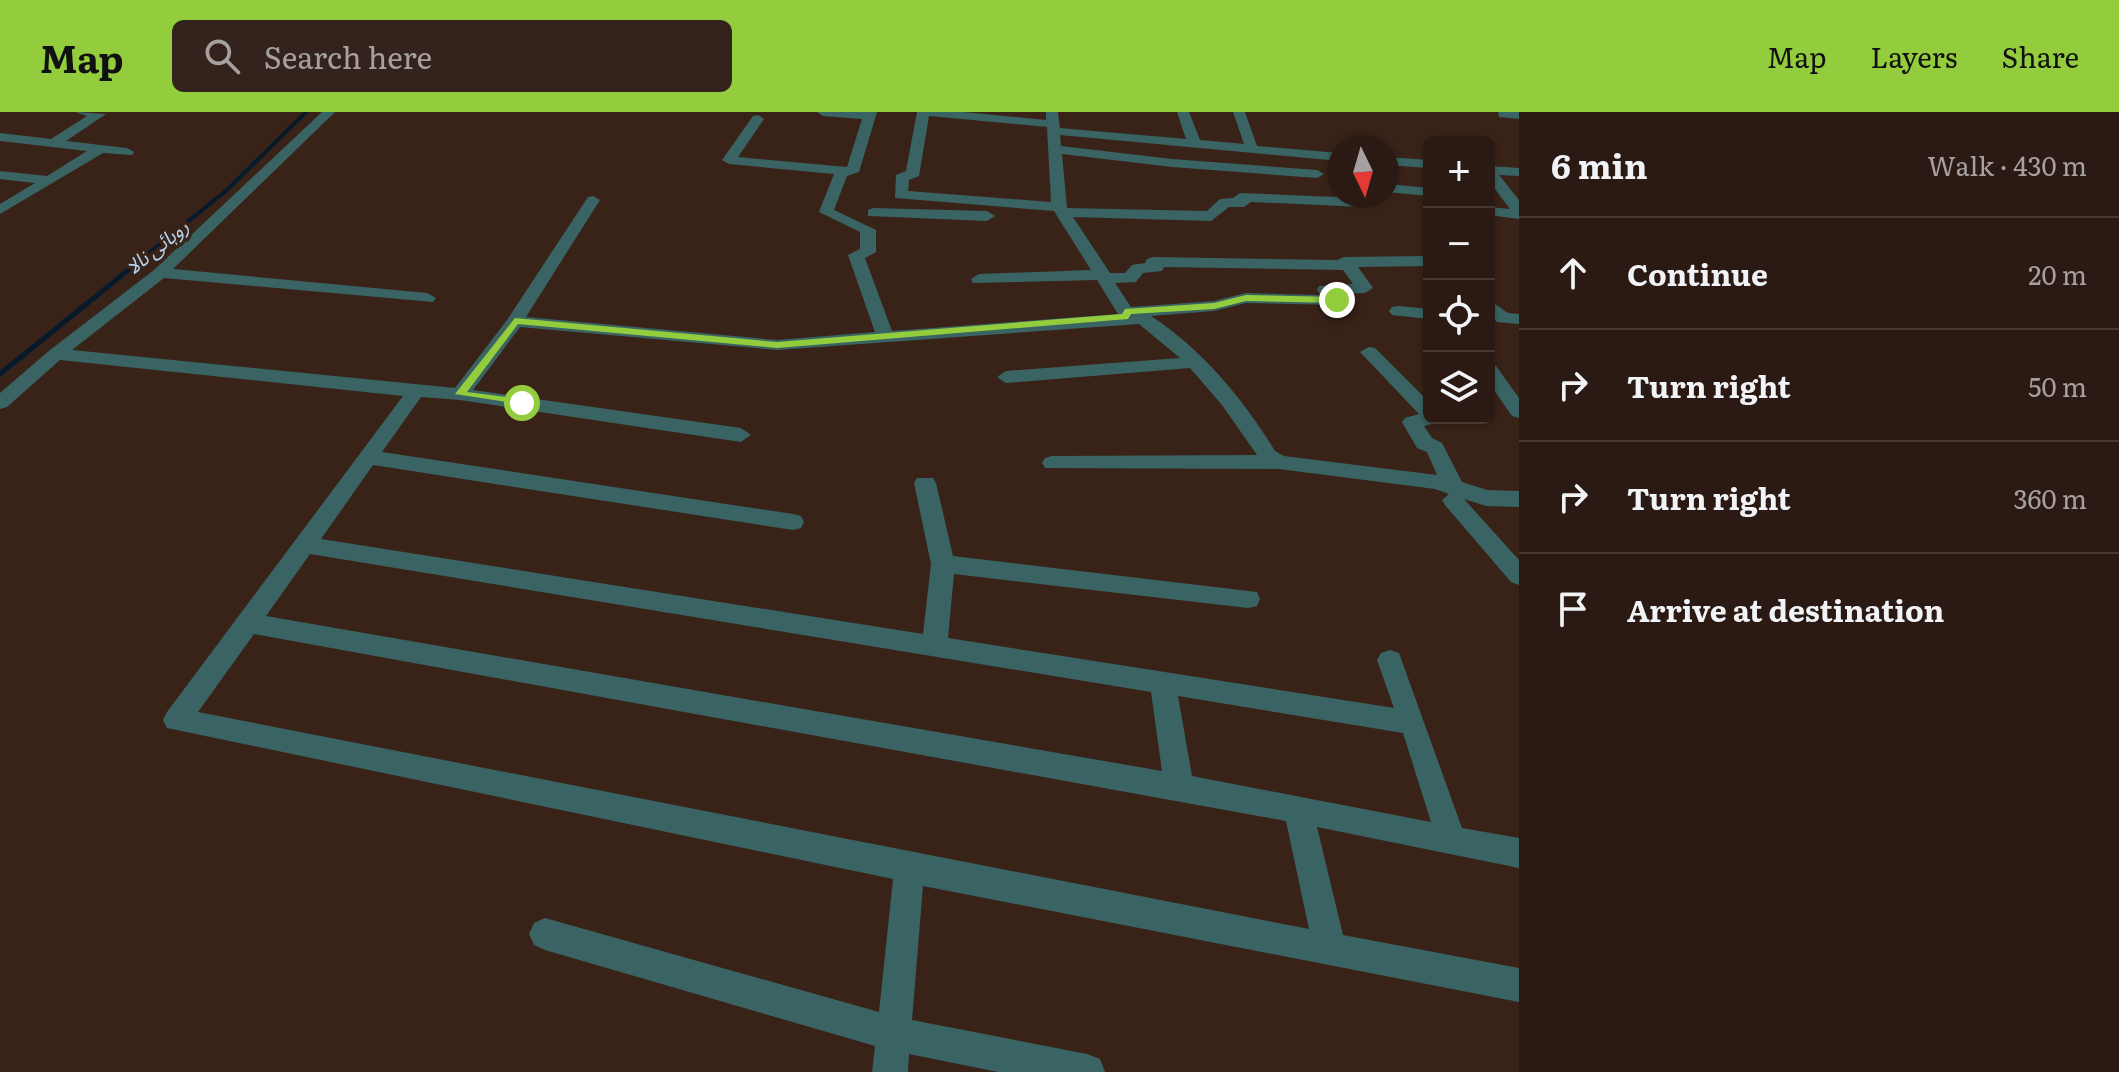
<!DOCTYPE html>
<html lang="en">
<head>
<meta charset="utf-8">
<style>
  :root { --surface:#2b1a13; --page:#33231c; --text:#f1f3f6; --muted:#a6a1a0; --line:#473833; --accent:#93cd3d }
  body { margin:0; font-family:Literata,"Noto Sans Arabic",serif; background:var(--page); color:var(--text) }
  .controls { position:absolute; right:24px; top:24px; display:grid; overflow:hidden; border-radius:12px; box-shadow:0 2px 6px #0004 }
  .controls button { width:72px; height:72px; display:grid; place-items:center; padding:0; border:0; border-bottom:2px solid var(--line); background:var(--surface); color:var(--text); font:40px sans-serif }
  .compass { position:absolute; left:1327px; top:24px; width:72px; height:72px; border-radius:50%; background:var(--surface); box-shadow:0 2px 6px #0004; rotate:175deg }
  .stop { position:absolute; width:24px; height:24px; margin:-18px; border:6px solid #93cd3d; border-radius:50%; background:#fff }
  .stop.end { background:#93cd3d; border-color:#fff; box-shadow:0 2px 8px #0008 }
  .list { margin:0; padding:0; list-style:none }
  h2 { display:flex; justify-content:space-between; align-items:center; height:104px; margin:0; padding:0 32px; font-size:34px }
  h2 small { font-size:26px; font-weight:400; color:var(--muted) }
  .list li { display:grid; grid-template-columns:52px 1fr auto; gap:24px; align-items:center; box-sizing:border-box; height:112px; padding:0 32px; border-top:2px solid var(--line) }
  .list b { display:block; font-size:30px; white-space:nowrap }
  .list em { font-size:26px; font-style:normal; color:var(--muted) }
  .icon { flex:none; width:44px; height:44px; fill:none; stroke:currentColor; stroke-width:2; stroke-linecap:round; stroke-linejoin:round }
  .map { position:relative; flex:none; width:1519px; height:960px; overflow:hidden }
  header { display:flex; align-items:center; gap:48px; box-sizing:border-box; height:112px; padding:0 40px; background:var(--accent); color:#111 }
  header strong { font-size:38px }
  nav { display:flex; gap:44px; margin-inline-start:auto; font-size:28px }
  .search { width:560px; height:72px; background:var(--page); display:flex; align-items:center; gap:20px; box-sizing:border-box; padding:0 28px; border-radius:12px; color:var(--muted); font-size:30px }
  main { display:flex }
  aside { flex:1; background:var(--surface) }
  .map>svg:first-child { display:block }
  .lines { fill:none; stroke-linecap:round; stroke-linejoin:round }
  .stream-far1 { stroke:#061a2b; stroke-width:4 }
  .stream { stroke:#061a2b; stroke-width:5 }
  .minor { fill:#396463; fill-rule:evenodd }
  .route { fill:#93cd3d }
  .labels { text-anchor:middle; stroke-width:7; stroke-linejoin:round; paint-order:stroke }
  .far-water-label { font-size:20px; font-style:italic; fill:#b4d4f3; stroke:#392319 }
</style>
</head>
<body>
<header>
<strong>Map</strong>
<div class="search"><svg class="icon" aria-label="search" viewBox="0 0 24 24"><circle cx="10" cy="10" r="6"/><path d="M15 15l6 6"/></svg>Search here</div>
<nav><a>Map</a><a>Layers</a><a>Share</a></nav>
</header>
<main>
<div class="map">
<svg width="1519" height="960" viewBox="0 0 1519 960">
  <rect width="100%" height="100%" fill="#392319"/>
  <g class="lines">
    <path class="stream-far1" d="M 129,157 L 227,78 L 306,0"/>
    <path class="stream" d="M 0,262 L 132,155"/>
    <g class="minor">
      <path d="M 75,0 L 106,2 L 66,29 L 127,36 L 134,40 L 132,43 L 103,41 L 0,102 L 0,92 L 35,71 L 0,67 L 0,59 L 47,64 L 87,39 L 0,29 L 0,21 L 51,27 L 87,4 Z"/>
      <path d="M 322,0 L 335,0 L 173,157 L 427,181 L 436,186 L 433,190 L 164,166 L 72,238 L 455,276 L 507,208 L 588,85 L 593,84 L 600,88 L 526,205 L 777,228 L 875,220 L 848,143 L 860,137 L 860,120 L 819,100 L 834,62 L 729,52 L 722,48 L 753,4 L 758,3 L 764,7 L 738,45 L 847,55 L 862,7 L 823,4 L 817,0 L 877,0 L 859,60 L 847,64 L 834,98 L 876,118 L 876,140 L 865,146 L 892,219 L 1118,202 L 1097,168 L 973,171 L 971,167 L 979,162 L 1091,158 L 1054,99 L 895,86 L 896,63 L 906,59 L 917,0 L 964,0 L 1046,8 L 1046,0 L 1058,0 L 1060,16 L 1186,27 L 1177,0 L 1189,0 L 1200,28 L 1244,32 L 1233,0 L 1245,0 L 1257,34 L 1339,41 L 1339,49 L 1060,23 L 1061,34 L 1172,47 L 1317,58 L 1324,62 L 1317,66 L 1172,55 L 1062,42 L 1067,96 L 1207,99 L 1220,87 L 1233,86 L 1240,81 L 1358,86 L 1373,84 L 1368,94 L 1363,95 L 1251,90 L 1244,95 L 1229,95 L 1211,109 L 1073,105 L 1110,161 L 1125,161 L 1132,153 L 1145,151 L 1147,147 L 1153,145 L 1337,148 L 1344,145 L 1429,144 L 1429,154 L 1358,155 L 1373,176 L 1365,181 L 1340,182 L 1346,188 L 1337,193 L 1246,191 L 1214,199 L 1151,204 C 1202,237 1244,288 1275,339 L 1284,344 L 1437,363 L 1427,340 L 1417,336 L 1402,310 L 1405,306 L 1419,302 L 1360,240 L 1369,235 L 1375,236 L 1429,290 L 1429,306 L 1444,306 L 1441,310 L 1424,314 L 1432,326 L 1442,331 L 1462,370 L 1487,378 L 1519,379 L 1519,395 L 1486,394 L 1464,387 L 1519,448 L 1519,473 L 1511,470 L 1445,393 L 1442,388 L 1449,382 L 1435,377 L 1279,357 L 1045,356 L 1042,351 L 1045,346 L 1052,344 L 1257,343 L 1222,293 L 1190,256 L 1006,271 L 997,265 L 1006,259 L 1180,246 L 1139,212 L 777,238 L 520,215 L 473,278 L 741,316 L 751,323 L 741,330 L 460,288 L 421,285 L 382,340 L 793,402 L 801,404 L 804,410 L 801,416 L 793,418 L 373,353 L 321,427 L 923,522 L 931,452 L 914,371 L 917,366 L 933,366 L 936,371 L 953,444 L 1257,480 L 1260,487 L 1257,494 L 1248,496 L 954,462 L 948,526 L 1394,596 L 1377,548 L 1381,541 L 1390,538 L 1399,541 L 1462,716 L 1519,726 L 1519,756 L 1317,715 L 1343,823 L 1519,856 L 1519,890 L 923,774 L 912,908 L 1087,942 L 1100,947 L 1105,960 L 998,960 L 909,942 L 908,960 L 872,960 L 875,934 L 545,838 L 534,833 L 529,822 L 534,811 L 545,806 L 879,900 L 893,767 L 167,616 L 163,608 L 167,600 L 403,284 L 60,248 L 7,295 L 0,297 L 0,281 L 50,238 L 154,158 ZM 929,4 L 1047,15 L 1051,90 L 908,79 L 909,68 L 919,64 ZM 1164,155 L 1343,158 L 1353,172 L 1319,174 L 1317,178 L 1320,183 L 1246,181 L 1214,189 L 1131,195 L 1115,171 L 1136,170 L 1143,161 L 1162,159 ZM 310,442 L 1151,580 L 1162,659 L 266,504 ZM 254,522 L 1286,709 L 1309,817 L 198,600 ZM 1178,584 L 1403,621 L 1431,710 L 1192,664 Z"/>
      <path d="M 1498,0 L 1519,0 L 1519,7 L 1499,5 Z"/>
      <path d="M 1387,45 L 1429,48 L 1429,56 L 1387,53 Z"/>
      <path d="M 1489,54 L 1519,56 L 1519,64 L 1499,63 L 1519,88 L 1519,107 L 1489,103 L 1489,95 L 1510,97 L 1489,69 Z"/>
      <path d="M 1387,72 L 1429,76 L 1429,84 L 1387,80 Z"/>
      <path d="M 873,96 L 987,99 L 995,104 L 987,109 L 868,104 L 868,98 Z"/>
      <path d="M 1489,188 L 1508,201 L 1519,202 L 1519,212 L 1497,210 L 1489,202 Z"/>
      <path d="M 1398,194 L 1429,197 L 1429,207 L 1392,203 L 1389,199 L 1392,195 Z"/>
      <path d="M 1489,252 L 1496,254 L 1519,286 L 1519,306 L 1512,304 L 1489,271 Z"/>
    </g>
  </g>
  <path class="route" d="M 1246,183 L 1337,185 L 1342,188 L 1337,191 L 1246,189 L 1214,197 L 1131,202 L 1128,207 L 777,236 L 518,212 L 467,280 L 522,287 L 527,291 L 526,293 L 455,282 L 515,206 L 777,230 L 1122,202 L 1125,197 L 1214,191 Z"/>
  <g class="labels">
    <g class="far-water-label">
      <text transform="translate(157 135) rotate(-39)" y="7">روہائی نالا</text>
    </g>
  </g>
</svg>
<div class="controls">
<button>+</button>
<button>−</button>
<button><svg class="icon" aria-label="locate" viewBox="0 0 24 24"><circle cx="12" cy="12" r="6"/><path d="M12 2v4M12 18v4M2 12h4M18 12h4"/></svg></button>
<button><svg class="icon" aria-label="layers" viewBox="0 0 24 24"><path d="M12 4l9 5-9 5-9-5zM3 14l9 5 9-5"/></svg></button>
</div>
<svg class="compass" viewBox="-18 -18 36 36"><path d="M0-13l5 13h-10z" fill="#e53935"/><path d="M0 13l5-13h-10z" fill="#a6a1a0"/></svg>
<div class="stop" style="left:522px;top:291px"></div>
<div class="stop end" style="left:1337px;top:188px"></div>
</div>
<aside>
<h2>6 min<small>Walk · 430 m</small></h2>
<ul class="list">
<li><svg class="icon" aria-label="ahead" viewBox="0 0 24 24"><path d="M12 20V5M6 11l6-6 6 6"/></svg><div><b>Continue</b></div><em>20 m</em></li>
<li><svg class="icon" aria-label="right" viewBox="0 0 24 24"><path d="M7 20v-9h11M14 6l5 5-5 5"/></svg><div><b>Turn right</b></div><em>50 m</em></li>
<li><svg class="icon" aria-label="right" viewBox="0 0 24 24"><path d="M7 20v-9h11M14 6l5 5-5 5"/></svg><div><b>Turn right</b></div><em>360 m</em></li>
<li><svg class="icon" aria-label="arrive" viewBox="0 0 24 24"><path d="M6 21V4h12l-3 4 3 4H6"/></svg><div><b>Arrive at destination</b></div></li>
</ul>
</aside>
</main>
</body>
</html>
